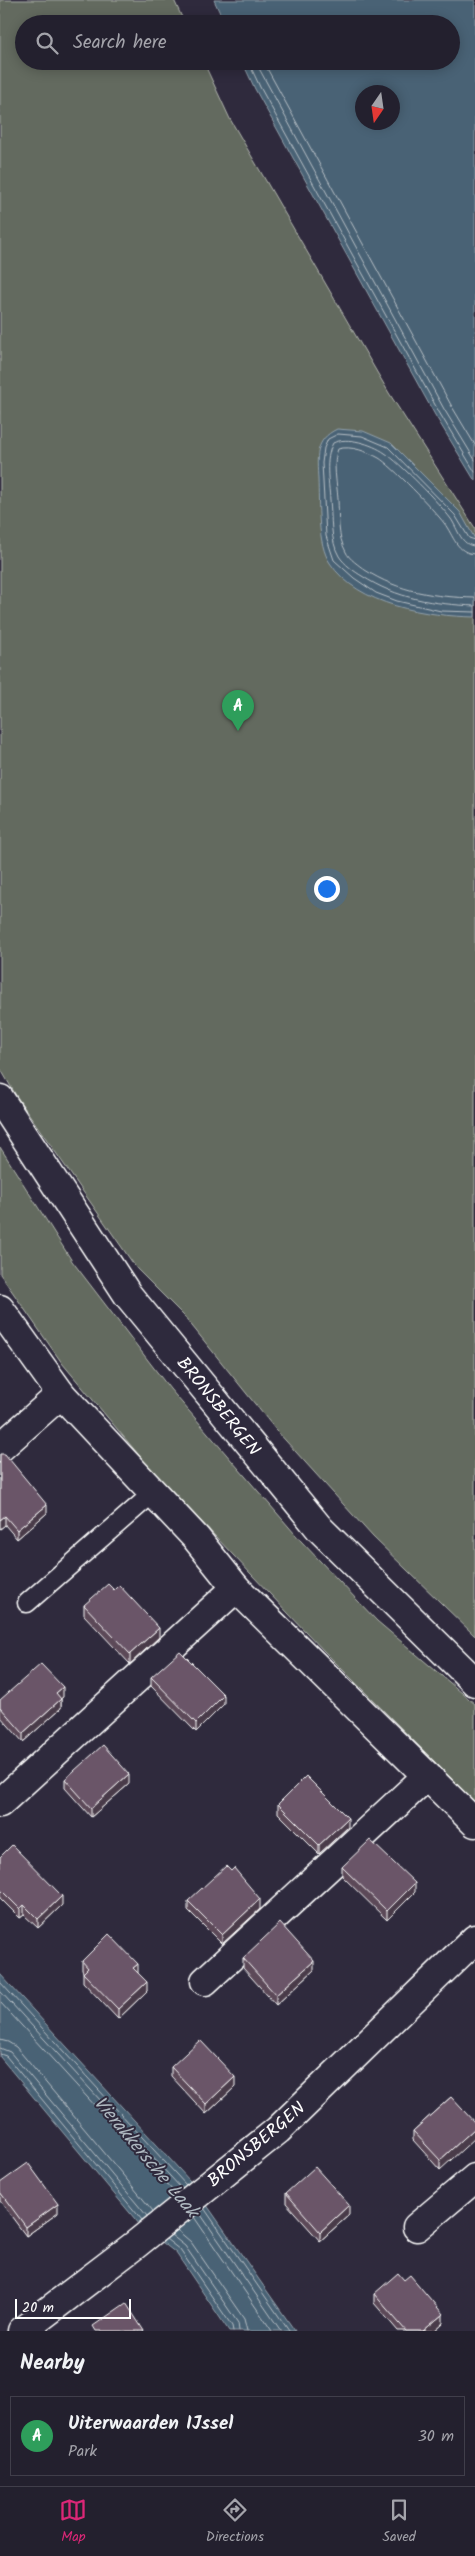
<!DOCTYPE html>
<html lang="en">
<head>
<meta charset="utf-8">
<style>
  :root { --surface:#23202e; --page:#2f2d3a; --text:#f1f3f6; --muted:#a3a3aa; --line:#403e4a; --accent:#db2777 }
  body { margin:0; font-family:Kalam,sans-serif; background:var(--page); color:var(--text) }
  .compass { position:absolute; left:355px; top:85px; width:45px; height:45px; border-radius:50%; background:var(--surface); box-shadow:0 2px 12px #0003; rotate:193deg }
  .scale { position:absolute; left:15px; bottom:12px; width:116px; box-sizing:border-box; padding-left:5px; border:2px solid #fff; border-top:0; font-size:14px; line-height:18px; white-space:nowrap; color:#fff; -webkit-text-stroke:4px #2f2a3d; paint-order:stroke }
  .you { position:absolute; left:326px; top:888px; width:18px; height:18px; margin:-12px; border:4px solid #fff; border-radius:50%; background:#1a73e8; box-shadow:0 0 0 8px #1a73e833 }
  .badge { display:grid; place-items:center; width:32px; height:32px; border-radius:50%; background:var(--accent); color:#fff; font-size:16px; font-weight:700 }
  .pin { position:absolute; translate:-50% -41px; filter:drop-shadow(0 1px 2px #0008) }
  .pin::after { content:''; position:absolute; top:26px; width:18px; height:15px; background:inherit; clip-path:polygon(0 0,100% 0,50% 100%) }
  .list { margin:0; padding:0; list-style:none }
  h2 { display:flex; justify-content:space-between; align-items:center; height:65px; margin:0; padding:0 20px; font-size:21px }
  h2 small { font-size:16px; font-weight:400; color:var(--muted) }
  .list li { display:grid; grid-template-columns:32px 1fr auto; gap:15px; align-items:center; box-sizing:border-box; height:80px; margin:0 10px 10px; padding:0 10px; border:1px solid var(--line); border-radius:0px }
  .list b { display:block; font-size:19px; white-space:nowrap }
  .list p { margin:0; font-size:16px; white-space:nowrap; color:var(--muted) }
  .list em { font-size:16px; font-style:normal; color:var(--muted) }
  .icon { flex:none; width:28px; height:28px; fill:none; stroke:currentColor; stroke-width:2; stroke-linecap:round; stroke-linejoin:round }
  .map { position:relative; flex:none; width:475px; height:2331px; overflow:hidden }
  .search { position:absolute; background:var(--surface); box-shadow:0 2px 12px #0003; left:15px; right:15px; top:15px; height:55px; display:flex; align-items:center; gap:12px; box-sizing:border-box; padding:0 18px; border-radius:28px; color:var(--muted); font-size:19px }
  .sheet { height:155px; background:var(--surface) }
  nav { display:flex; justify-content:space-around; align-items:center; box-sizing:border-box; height:70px; border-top:1px solid var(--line); background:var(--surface); font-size:14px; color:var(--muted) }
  nav a { display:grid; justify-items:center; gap:2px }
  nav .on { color:var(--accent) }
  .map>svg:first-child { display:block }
  .green { fill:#636b5e; stroke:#b1b5ae }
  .water { fill:#4a6274; stroke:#92a1ac; fill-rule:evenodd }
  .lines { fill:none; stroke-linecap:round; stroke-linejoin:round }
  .shore { stroke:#b7c0c7; stroke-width:1 }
  .lane-casing { stroke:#fff; stroke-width:21 }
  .street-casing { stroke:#fff; stroke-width:31 }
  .secondary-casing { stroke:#fff; stroke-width:31 }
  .lane { stroke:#2f2a3d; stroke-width:18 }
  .street { stroke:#2f2a3d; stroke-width:28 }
  .secondary { stroke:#2f2a3d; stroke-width:28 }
  .wall { fill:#5b4859; stroke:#fff }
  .shaded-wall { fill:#4a3b48; stroke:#fff }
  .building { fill:#6a5467; stroke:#fff }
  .labels { text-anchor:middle; stroke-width:4; stroke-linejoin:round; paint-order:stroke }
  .street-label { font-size:18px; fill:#fff; stroke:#2f2a3d }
  .water-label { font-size:19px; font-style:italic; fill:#aeb8c0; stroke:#2f2a3d }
</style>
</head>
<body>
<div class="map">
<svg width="475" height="2331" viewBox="0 0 475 2331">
  <rect width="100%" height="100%" fill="#2f2a3d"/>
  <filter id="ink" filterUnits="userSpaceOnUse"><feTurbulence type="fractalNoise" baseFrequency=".02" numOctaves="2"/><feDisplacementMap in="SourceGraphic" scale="10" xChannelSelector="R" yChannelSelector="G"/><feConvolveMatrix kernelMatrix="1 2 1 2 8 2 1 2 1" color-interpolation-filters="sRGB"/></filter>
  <g filter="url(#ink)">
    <g class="green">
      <path d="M 0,0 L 174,0 L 185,24 L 24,24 L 24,61 L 203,61 L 230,119 L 389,393 L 475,528 L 475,1636 L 373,1537 L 276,1430 L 184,1316 L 137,1269 L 17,1097 L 0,1068 Z"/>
      <path d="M 0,1147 L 72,1261 L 170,1389 L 301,1541 L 377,1621 L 475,1704 L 475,1802 L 324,1651 L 143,1460 L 62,1363 L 0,1274 Z"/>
    </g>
    <g class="water">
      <path d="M 214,0 L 475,0 L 475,481 L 435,415 L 255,89 L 242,61 L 451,61 L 451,24 L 225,24 ZM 392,92 L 392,122 L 362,122 L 362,92 Z"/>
      <path d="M 337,429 L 363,431 L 391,443 L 460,512 L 475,539 L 475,617 C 428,616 358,606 330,563 C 317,544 319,503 318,480 C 317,457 314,440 337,429 Z"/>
      <path d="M 0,1974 L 190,2181 L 295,2331 L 229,2331 L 176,2253 L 140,2225 L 0,2057 Z"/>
    </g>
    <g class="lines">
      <g class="shore">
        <path d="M 248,61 L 260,87 L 439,412 L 475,472"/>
        <path d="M 255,61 L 444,409 L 475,460"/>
        <path d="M 263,61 L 451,405 L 475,445"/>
        <path d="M 475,540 L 469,538 L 455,515 L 388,447 L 362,436 L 338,434 L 328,439 L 324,448 L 322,463 L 326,536 L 334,560 L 354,578 L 376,593 L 397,601 L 441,611 L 475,612"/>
        <path d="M 475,546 C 461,546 458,529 451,519 C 440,504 399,462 385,453 C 372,444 347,436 333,443 C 324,460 329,482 330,500 C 332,518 330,541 339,556 C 344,564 355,572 362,576 C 397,599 434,604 475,606"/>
        <path d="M 475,554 C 456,553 454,536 444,523 C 435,511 391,465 379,458 C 368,452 351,445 338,449 C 332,463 337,483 338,499 C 339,516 337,536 346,552 C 349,559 359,565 365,570 C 399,592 435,597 475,598"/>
        <path d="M 0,1982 L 186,2185"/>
        <path d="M 0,1991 L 181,2188"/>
        <path d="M 0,2002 L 175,2193"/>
        <path d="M 0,2040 L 8,2042 L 16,2047 L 153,2211"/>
        <path d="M 0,2048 L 10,2052 L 147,2216"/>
        <path d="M 0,2054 L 6,2056 L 142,2220"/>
        <path d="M 204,2208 L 289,2331"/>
        <path d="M 199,2212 L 281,2331"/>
        <path d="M 194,2217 L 272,2331"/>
        <path d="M 177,2230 L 191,2242 L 244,2319 L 247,2331"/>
        <path d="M 171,2235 L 185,2246 L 238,2323 L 239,2331"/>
        <path d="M 166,2239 L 180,2250 L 232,2326 L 233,2331"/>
      </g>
      <g class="lane-casing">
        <path id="lane" d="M 27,1603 L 153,1493"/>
      </g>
      <g class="street-casing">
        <g id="street">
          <path d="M 0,1309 L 61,1394 L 196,1538 L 236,1588 L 475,1823"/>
          <path d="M 0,1448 L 61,1394"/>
          <path d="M 0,1803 L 236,1588"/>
          <path d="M 205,1981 L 427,1776"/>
          <path d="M 417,2227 L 475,2178"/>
          <path d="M 22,2331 L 135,2245 L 278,2130 L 475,1939"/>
        </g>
      </g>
      <g class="secondary-casing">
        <path id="secondary" d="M 0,1099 L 128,1295 L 320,1529 L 475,1682"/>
      </g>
      <use href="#lane" class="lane"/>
      <use href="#street" class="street"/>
      <use href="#secondary" class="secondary"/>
    </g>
    <g class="wall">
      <path d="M 0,1454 L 47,1513 L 17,1539 L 5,1525 L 0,1529 Z"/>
      <path d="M 114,1590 L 159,1637 L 130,1664 L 84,1615 L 84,1605 Z"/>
      <path d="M 151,1677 L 224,1704 L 196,1732 L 151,1686 Z"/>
      <path d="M 63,1697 L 61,1698 L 61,1708 L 23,1742 L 0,1716 L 0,1700 Z"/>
      <path d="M 65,1779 L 129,1784 L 91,1817 L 65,1788 Z"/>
      <path d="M 278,1804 L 348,1827 L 319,1854 L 278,1813 Z"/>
      <path d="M 0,1857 L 62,1905 L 38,1928 L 24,1915 L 20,1918 L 0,1898 Z"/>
      <path d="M 342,1867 L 415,1892 L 387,1920 L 342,1876 Z"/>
      <path d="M 188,1901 L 260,1909 L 222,1944 L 188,1910 Z"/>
      <path d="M 243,1958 L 314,1970 L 276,2005 L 243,1968 Z"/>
      <path d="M 82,1961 L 138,1973 L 147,1991 L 118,2019 L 83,1982 L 83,1972 L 82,1970 Z"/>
      <path d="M 171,2067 L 235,2087 L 206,2114 L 171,2076 Z"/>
      <path d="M 451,2097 L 440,2170 L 413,2140 L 413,2131 Z"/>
      <path d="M 0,2183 L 58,2213 L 26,2236 L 0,2201 Z"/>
      <path d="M 286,2193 L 349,2215 L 320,2241 L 286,2203 Z"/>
      <path d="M 374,2294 L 443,2323 L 434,2331 L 398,2331 L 374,2303 Z"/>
    </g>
    <g class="shaded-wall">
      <path d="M 47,1505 L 47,1513 L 17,1539 L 17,1530 Z"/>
      <path d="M 5,1516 L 5,1525 L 0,1529 L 0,1520 Z"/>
      <path d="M 159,1628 L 159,1637 L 130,1664 L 130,1654 Z"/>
      <path d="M 63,1687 L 63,1697 L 56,1702 L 56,1693 Z"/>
      <path d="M 224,1695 L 224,1704 L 196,1732 L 196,1723 Z"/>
      <path d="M 61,1699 L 61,1708 L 23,1742 L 23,1733 Z"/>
      <path d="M 129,1774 L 129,1784 L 91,1817 L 91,1808 Z"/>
      <path d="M 348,1818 L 348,1827 L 319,1854 L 319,1845 Z"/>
      <path d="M 415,1883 L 415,1892 L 387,1920 L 387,1911 Z"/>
      <path d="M 62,1896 L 62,1905 L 38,1928 L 38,1919 Z"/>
      <path d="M 260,1899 L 260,1909 L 222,1944 L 222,1935 Z"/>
      <path d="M 24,1905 L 24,1915 L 20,1918 L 20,1909 Z"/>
      <path d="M 314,1961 L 314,1970 L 276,2005 L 276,1995 Z"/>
      <path d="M 138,1964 L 138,1973 L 133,1968 Z"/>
      <path d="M 147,1982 L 147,1991 L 118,2019 L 118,2009 Z"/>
      <path d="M 235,2077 L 235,2087 L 206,2114 L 206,2104 Z"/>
      <path d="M 475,2128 L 475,2138 L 440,2170 L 440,2160 Z"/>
      <path d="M 58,2204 L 58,2213 L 26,2236 L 26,2227 Z"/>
      <path d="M 349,2205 L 349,2215 L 320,2241 L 320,2232 Z"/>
      <path d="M 443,2314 L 443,2323 L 434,2331 L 423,2331 Z"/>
    </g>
    <g class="building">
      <path d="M 0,1454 L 5,1454 L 47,1505 L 17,1530 L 5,1516 L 0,1520 Z"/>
      <path d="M 108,1584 L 114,1590 L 119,1585 L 159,1628 L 130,1654 L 84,1605 Z"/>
      <path d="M 180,1651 L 224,1695 L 196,1723 L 151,1677 Z"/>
      <path d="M 41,1664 L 63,1687 L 56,1693 L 61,1699 L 23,1733 L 0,1707 L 0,1700 Z"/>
      <path d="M 103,1745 L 129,1774 L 91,1808 L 65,1779 Z"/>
      <path d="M 306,1776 L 348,1818 L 319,1845 L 278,1804 Z"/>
      <path d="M 370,1840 L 415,1883 L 387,1911 L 342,1867 Z"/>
      <path d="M 12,1845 L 62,1896 L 38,1919 L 24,1905 L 20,1909 L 0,1889 L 0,1857 Z"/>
      <path d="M 226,1866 L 231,1871 L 234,1868 L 260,1899 L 222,1935 L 188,1901 Z"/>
      <path d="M 280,1923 L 314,1961 L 276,1995 L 243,1958 Z"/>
      <path d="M 109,1934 L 138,1964 L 133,1968 L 147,1982 L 118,2009 L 83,1973 L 88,1968 L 82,1961 Z"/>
      <path d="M 200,2040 L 235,2077 L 206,2104 L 171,2067 Z"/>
      <path d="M 451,2097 L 475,2123 L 475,2128 L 440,2160 L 413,2131 Z"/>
      <path d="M 28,2163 L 58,2204 L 26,2227 L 0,2192 L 0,2183 Z"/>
      <path d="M 315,2167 L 349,2205 L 320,2232 L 286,2193 Z"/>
      <path d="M 398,2273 L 404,2280 L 410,2275 L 443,2314 L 423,2331 L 406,2331 L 374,2294 Z"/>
      <path d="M 126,2303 L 144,2331 L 96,2331 L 93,2326 Z"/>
    </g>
  </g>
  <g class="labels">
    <g class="street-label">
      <text transform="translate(219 1406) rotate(51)" y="6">BRONSBERGEN</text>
      <text transform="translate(256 2144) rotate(-40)" y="6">BRONSBERGEN</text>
    </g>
    <g class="water-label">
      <text transform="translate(147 2156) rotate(50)" y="7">Vierakkersche Laak</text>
    </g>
  </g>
</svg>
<svg class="compass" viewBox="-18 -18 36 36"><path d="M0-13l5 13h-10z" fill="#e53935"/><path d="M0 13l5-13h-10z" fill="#a3a3aa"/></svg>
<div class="scale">20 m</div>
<div class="you"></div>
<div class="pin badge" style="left:238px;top:731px;background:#2e9e5b">A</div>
<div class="search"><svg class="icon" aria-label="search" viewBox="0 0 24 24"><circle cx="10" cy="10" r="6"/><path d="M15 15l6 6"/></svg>Search here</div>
</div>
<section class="sheet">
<h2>Nearby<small></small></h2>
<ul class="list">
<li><span class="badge" style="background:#2e9e5b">A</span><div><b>Uiterwaarden IJssel</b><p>Park</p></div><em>30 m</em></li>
</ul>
</section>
<nav>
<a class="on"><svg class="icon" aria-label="map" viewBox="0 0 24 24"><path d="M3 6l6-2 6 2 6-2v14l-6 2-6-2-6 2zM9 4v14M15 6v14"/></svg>Map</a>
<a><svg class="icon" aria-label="directions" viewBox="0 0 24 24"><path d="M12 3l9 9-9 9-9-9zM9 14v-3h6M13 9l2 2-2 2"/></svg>Directions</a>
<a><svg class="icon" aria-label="saved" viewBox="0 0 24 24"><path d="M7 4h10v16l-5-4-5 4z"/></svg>Saved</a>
</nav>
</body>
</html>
